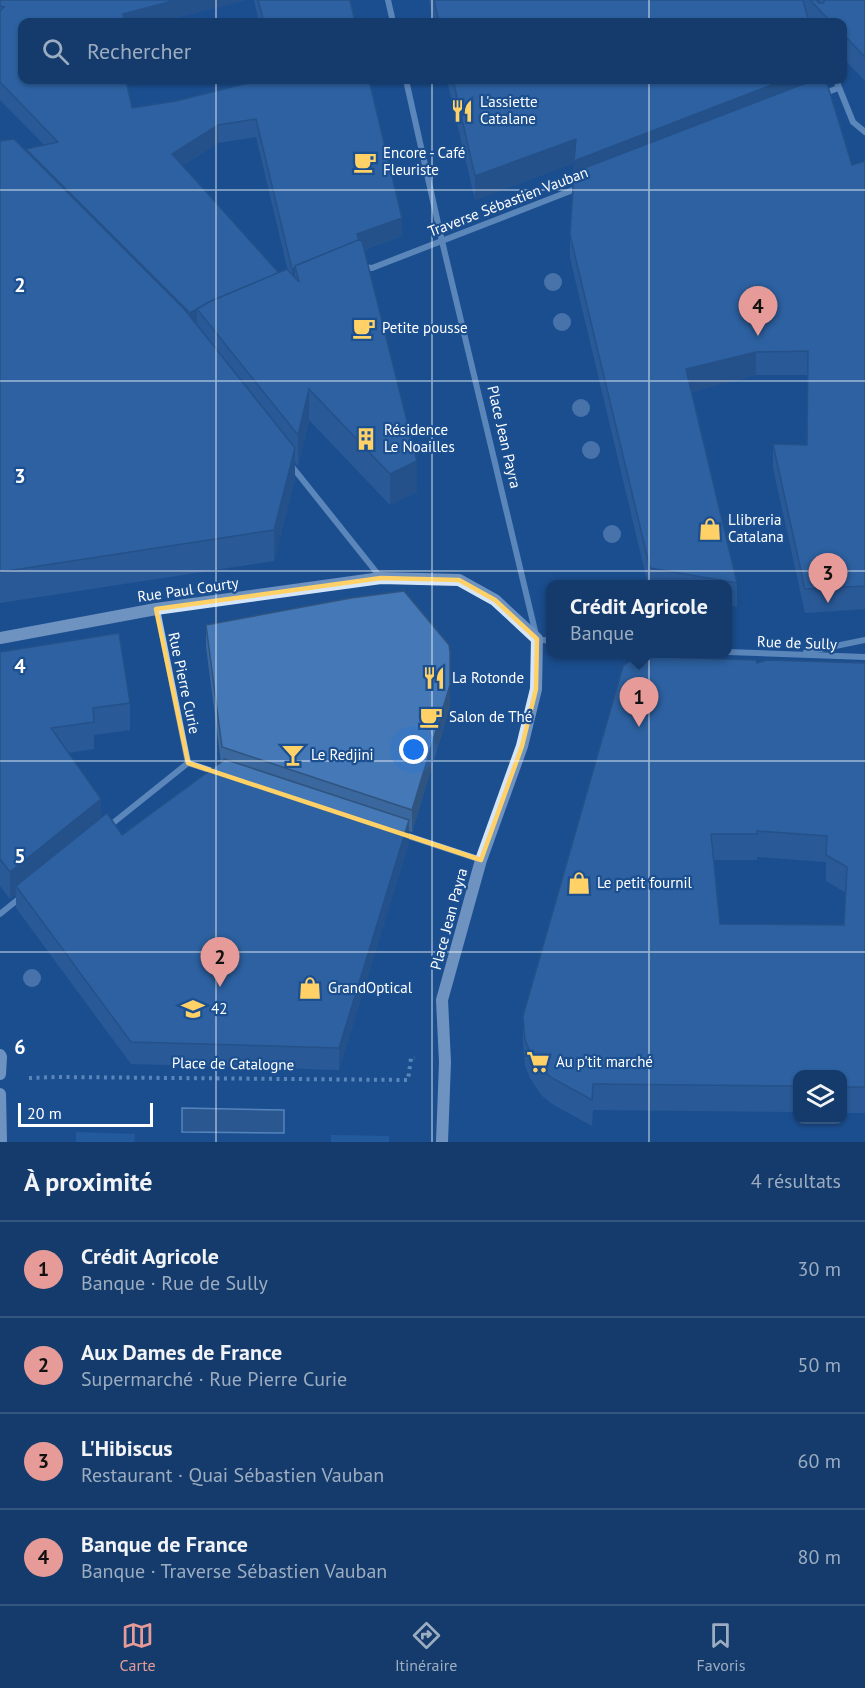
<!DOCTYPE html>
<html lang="fr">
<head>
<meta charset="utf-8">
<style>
  :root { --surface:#143b6b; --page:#1d4271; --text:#f1f3f6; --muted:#9dadc1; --line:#33557e; --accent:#e69b98 }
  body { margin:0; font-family:"PT Sans",sans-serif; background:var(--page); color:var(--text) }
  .controls { position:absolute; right:18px; bottom:18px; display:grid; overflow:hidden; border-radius:12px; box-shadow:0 2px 4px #0004 }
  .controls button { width:54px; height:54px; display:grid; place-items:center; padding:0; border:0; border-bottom:2px solid var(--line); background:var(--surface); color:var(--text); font:30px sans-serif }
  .scale { position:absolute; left:18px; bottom:15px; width:135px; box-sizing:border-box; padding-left:6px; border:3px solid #fff; border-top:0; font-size:16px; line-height:21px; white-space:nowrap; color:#fff; -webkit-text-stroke:4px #1b4f8f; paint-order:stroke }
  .you { position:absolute; left:414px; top:750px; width:21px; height:21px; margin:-15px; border:4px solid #fff; border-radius:50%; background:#1a73e8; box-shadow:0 0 0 9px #1a73e833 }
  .badge { display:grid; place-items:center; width:39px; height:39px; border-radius:50%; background:var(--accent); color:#111; font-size:20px; font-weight:700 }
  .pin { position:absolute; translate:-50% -50px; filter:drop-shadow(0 2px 3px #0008) }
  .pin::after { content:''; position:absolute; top:32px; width:21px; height:18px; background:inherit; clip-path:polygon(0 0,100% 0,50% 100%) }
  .popup { position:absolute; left:546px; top:580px; width:186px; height:78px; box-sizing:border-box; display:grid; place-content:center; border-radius:12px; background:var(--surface); filter:drop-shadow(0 2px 4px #0005); font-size:20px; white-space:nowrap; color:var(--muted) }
  .popup b { font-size:22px; color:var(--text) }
  .popup::after { content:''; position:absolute; left:50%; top:100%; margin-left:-12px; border:12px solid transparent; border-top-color:var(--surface) }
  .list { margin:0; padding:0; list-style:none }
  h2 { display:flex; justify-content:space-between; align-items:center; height:78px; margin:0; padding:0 24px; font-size:26px }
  h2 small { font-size:20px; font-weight:400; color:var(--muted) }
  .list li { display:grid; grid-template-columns:39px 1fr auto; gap:18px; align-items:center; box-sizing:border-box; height:96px; padding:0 24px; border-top:2px solid var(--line) }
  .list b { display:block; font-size:22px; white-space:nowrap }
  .list p { margin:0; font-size:20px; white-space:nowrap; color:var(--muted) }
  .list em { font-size:20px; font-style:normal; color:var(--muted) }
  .icon { flex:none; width:33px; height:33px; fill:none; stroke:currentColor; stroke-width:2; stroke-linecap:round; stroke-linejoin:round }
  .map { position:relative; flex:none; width:865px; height:1142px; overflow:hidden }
  .search { position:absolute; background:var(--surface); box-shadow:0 2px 4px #0004; left:18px; right:18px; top:18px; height:66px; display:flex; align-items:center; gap:15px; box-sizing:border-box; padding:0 21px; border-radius:12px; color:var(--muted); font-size:22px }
  .sheet { height:462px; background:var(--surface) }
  nav { display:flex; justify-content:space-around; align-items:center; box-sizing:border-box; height:84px; border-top:2px solid var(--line); background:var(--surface); font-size:16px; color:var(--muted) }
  nav a { display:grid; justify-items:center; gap:3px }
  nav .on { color:var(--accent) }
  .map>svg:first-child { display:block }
  .green { fill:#2e69ad }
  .water { fill:#3c6290; stroke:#9cc4f0; stroke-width:1.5 }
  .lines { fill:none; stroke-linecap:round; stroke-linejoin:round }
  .path { stroke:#a9c9ee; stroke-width:4; stroke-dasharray:3 4.5; stroke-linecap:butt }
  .street { stroke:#a9c9ee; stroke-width:6 }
  .secondary { stroke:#d6e6fa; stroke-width:12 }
  .tree { fill:#7ea0ca }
  .wall { fill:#3a679d; fill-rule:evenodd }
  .shaded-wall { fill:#305480 }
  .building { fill:#4478b7; stroke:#305480; stroke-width:1.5; fill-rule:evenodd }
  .marked { fill:none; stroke:#ffd166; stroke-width:4.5; stroke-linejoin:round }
  .grid { fill:none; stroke:#fff; stroke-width:1.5; stroke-opacity:0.55 }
  .labels { text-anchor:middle; stroke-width:4.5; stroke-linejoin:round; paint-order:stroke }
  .poi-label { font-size:15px; fill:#fff; stroke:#1b4f8f; text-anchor:start }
  .street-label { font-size:15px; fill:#fff; stroke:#1b4f8f }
  .grid-label { font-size:20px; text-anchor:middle; font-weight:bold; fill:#fff; stroke:#1b4f8f; stroke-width:4.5; stroke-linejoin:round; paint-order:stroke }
</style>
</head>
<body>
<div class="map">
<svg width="865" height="1142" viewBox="0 0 865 1142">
  <rect width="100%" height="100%" fill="#1b4f8f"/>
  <g class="green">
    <path d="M 76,1132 L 135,1134 L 134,1142 L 76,1142 Z"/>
    <path d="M 331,1135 L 389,1136 L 389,1142 L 331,1142 Z"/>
  </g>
  <path class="water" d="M 182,1108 L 284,1110 L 284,1133 L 182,1132 Z"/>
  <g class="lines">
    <path class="path" d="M 29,1078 L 57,1077 L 408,1080 L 411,1058 L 415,1058"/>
    <g class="street">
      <path d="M 388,0 L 393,22"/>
      <path d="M 406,80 L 442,241 L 537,639 L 550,641"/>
      <path d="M 836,80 L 853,122 L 865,132"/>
      <path d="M 823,94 L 838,88"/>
      <path d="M 363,267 L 372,268 L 578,188"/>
      <path d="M 290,464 L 381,578"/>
      <path d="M 157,609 L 188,763"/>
      <path d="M 728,652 L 865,657"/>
      <path d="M 806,652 L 865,640"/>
      <path d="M 108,827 L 188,763 L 218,773"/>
      <path d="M 402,834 L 481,860"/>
      <path d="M 0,914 L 21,897"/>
    </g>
    <g class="secondary">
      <path d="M 0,638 L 156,609 L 381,578 L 459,580 L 495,600 L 537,639 L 536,689 L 522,746 L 481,860 L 442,1000 L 445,1062 L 442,1142"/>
      <path d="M 0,1055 L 1,1057 L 0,1074"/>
      <path d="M 0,1094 L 1,1142"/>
    </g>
  </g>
  <g class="tree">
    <circle cx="553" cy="282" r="9"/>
    <circle cx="562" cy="322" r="9"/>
    <circle cx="581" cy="408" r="9"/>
    <circle cx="591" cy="450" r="9"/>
    <circle cx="612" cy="534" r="9"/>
    <circle cx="32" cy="978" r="9"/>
  </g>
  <g class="wall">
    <path d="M 0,0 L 246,0 L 159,22 L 22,22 L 132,108 L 176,101 L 260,80 L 402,236 L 364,250 L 417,492 L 390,505 L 309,420 L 298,466 L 295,462 L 295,479 L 274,561 L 0,603 L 0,141 L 26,151 L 26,149 L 44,145 L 0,100 ZM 256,137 L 288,271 L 279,273 L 182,166 L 218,143 Z"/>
    <path d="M 254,0 L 350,0 L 355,22 L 259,22 Z"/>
    <path d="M 429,0 L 816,0 L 819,3 L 820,3 L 819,0 L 865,0 L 865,81 L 843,58 L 843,22 L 434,22 Z"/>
    <path d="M 447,80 L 826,80 L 852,165 L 865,161 L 865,609 L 805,613 L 773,468 L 773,444 L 807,445 L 808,375 L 756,375 L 691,392 L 737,583 L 737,607 L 728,605 L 728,585 L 648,585 L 570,258 L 570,235 L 574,163 L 475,200 Z"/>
    <path d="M 206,625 L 450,652 L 450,706 L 412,832 L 409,831 L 409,842 L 339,1070 L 131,1064 L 16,908 L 16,894 L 10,899 L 0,886 L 0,652 L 130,703 L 130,730 L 94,735 L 94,749 L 68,753 L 101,818 L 122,835 L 221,762 L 206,647 Z"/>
    <path d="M 757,663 L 865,663 L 865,1113 L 843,1113 L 843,1074 L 798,1074 L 798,1112 L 593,1110 L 592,1126 L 552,1104 L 541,1095 L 530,1078 L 525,1066 L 523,1042 L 523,1016 ZM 757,857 L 826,862 L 826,881 L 846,893 L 844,925 L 720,924 L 713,860 L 757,860 Z"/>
  </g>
  <g class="shaded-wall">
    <path d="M 176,0 L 246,0 L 159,22 L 123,22 L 123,14 Z"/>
    <path d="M 784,80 L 822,80 L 574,184 L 574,163 L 475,200 L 475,176 L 576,139 Z"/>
    <path d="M 218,125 L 218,143 L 172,172 L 172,154 Z"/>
    <path d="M 402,218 L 402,236 L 360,251 L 357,234 Z"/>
    <path d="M 295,268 L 295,286 L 292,287 L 292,269 Z"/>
    <path d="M 197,309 L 197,328 L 190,331 L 190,313 Z"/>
    <path d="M 756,352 L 756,375 L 686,393 L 686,369 Z"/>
    <path d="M 309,389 L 309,420 L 298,466 L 298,435 Z"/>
    <path d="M 295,448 L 295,479 L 274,561 L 274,530 Z"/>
    <path d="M 417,461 L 417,492 L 390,505 L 390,474 Z"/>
    <path d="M 450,685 L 450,706 L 412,832 L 412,810 Z"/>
    <path d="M 101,799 L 101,826 L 16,886 L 16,894 L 10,899 L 10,872 Z"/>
    <path d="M 409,820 L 409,842 L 339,1070 L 339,1048 Z"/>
  </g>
  <g class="building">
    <path d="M 0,0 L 176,0 L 123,14 L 125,22 L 22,22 L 22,80 L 126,80 L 132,108 L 176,101 L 260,80 L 369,80 L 402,218 L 357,234 L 359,240 L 295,266 L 295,268 L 292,269 L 256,119 L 218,125 L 172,154 L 279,273 L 209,302 L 190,313 L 26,149 L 58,142 L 0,82 L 0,11 L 4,7 L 0,6 Z"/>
    <path d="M 258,0 L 350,0 L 355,22 L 264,22 Z"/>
    <path d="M 434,0 L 803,0 L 809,22 L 439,22 Z"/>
    <path d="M 810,0 L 816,0 L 819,3 L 823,3 L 825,0 L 865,0 L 865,57 L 843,34 L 843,22 L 831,22 Z"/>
    <path d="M 453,80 L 784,80 L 574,161 L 576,139 L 475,176 Z"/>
    <path d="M 814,80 L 826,80 L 852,165 L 865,161 L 865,586 L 805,589 L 773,444 L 807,445 L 808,351 L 756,352 L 686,369 L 737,583 L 650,568 L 570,235 L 574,172 Z"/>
    <path d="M 14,139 L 185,310 L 295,448 L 274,530 L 0,572 L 0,141 Z"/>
    <path d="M 358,240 L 362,241 L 417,461 L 390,474 L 309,389 L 298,435 L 197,309 L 209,302 L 287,269 L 299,282 L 295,266 Z"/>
    <path d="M 404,591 L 449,645 L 450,652 L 450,685 L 412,810 L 222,747 L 206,625 L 351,598 Z"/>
    <path d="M 119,633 L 130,703 L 93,708 L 94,722 L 51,728 L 101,799 L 10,872 L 0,859 L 0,652 Z"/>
    <path d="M 637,656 L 756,660 L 757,663 L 767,660 L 865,663 L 865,1087 L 843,1087 L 843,1074 L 798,1074 L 798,1086 L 593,1084 L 592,1100 L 552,1078 L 541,1069 L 530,1052 L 525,1040 L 523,1016 L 623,666 ZM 757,831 L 827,836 L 826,855 L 847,867 L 844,925 L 720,924 L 711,834 L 757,834 Z"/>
    <path d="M 224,759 L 409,820 L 339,1048 L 131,1042 L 16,886 L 107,813 L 122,835 L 224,760 Z"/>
  </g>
  <path d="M0 0H865V1142H0ZM 381,578 L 459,580 L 495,600 L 537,639 L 536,689 L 522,746 L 481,860 L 188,763 L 156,609 Z" fill="#1b4f8f" fill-opacity=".55" fill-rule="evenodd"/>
  <path class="marked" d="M 381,578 L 459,580 L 495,600 L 537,639 L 536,689 L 522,746 L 481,860 L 188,763 L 156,609 Z"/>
  <path class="grid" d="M 216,0 L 216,22M 432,0 L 432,22M 649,0 L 649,22M 216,80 L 216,1142M 432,80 L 432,1142M 649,80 L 649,1142M 0,190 L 865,190M 0,381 L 865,381M 0,571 L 865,571M 0,761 L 865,761M 0,952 L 865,952"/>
  <defs>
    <g id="restaurant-bare" transform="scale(1.8)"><path d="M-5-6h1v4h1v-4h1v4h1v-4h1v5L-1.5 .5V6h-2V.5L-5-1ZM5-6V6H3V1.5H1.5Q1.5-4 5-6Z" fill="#ffd166" stroke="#1b4f8f" stroke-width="2.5" paint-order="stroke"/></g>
    <g id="cafe-bare" transform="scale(1.8)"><path d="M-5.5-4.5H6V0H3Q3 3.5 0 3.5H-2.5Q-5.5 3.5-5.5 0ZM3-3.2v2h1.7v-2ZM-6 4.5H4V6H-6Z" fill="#ffd166" stroke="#1b4f8f" stroke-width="2.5" paint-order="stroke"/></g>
    <g id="building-bare" transform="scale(1.8)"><path d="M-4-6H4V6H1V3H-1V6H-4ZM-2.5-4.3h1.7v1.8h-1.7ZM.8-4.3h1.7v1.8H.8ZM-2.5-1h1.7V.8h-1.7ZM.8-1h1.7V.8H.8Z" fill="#ffd166" stroke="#1b4f8f" stroke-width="2.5" paint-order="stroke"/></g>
    <g id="shop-bare" transform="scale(1.8)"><path d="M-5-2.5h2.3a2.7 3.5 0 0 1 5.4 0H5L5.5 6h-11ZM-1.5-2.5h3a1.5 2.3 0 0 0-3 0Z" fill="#ffd166" stroke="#1b4f8f" stroke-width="2.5" paint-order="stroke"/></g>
    <g id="bar-bare" transform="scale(1.8)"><path d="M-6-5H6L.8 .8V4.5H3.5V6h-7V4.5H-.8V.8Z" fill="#ffd166" stroke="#1b4f8f" stroke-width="2.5" paint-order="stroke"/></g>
    <g id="university-bare" transform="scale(1.8)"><path d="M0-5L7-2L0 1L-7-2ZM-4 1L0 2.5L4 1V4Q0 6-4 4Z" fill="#ffd166" stroke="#1b4f8f" stroke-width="2.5" paint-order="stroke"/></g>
    <g id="supermarket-bare" transform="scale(1.8)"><path d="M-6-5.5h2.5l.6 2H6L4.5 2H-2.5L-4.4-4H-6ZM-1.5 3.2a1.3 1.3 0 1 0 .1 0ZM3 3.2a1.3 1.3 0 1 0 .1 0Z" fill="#ffd166" stroke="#1b4f8f" stroke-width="2.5" paint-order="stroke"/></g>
  </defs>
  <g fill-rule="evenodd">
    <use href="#restaurant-bare" x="462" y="111"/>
    <use href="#cafe-bare" x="365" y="162"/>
    <use href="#cafe-bare" x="364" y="328"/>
    <use href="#building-bare" x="366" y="439"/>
    <use href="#shop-bare" x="710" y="529"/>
    <use href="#restaurant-bare" x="434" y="678"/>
    <use href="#cafe-bare" x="431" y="717"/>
    <use href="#bar-bare" x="293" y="755"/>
    <use href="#shop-bare" x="579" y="883"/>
    <use href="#shop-bare" x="310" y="988"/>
    <use href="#university-bare" x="193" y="1009"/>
    <use href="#supermarket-bare" x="538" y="1062"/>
  </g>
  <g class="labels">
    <g class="poi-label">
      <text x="480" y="107">L'assiette<tspan x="480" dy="17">Catalane</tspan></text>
      <text x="383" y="158">Encore - Café<tspan x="383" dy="17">Fleuriste</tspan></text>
      <text x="382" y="333">Petite pousse</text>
      <text x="384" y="435">Résidence<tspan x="384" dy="17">Le Noailles</tspan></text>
      <text x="728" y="525">Llibreria<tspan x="728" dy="17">Catalana</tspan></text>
      <text x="452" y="683">La Rotonde</text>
      <text x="449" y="722">Salon de Thé</text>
      <text x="311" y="760">Le Redjini</text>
      <text x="597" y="888">Le petit fournil</text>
      <text x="328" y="993">GrandOptical</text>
      <text x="211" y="1014">42</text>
      <text x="556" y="1067">Au p'tit marché</text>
    </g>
    <g class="street-label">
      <text transform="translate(508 202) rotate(-21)" y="5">Traverse Sébastien Vauban</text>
      <text transform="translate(504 437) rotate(77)" y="5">Place Jean Payra</text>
      <text transform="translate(188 590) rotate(-8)" y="5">Rue Paul Courty</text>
      <text transform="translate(797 643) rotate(2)" y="5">Rue de Sully</text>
      <text transform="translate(184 683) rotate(78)" y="5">Rue Pierre Curie</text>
      <text transform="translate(449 919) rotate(-75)" y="5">Place Jean Payra</text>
      <text transform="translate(233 1064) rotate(1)" y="5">Place de Catalogne</text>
    </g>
  </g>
  <g class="grid-label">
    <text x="20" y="292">2</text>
    <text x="20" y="483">3</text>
    <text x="20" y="673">4</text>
    <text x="20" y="863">5</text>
    <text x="20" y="1054">6</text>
  </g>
</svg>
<div class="controls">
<button><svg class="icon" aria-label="layers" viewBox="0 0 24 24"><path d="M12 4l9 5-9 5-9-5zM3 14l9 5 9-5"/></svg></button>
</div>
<div class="scale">20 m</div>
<div class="you"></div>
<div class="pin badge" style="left:639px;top:727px">1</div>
<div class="popup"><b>Crédit Agricole</b>Banque</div>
<div class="pin badge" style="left:220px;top:987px">2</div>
<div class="pin badge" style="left:828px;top:603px">3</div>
<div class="pin badge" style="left:758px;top:336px">4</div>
<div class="search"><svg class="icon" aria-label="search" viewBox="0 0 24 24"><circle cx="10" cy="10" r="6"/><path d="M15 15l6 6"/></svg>Rechercher</div>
</div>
<section class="sheet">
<h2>À proximité<small>4 résultats</small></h2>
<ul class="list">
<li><span class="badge">1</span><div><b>Crédit Agricole</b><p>Banque · Rue de Sully</p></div><em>30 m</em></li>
<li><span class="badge">2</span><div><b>Aux Dames de France</b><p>Supermarché · Rue Pierre Curie</p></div><em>50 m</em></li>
<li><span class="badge">3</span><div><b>L'Hibiscus</b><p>Restaurant · Quai Sébastien Vauban</p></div><em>60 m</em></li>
<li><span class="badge">4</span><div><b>Banque de France</b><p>Banque · Traverse Sébastien Vauban</p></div><em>80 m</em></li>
</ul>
</section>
<nav>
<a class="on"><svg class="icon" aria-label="map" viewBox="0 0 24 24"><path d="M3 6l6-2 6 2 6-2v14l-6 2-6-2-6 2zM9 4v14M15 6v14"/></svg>Carte</a>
<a><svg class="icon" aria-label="directions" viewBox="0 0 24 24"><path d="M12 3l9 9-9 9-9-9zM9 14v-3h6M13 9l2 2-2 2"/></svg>Itinéraire</a>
<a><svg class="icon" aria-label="saved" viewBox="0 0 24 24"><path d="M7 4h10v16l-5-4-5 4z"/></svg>Favoris</a>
</nav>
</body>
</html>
